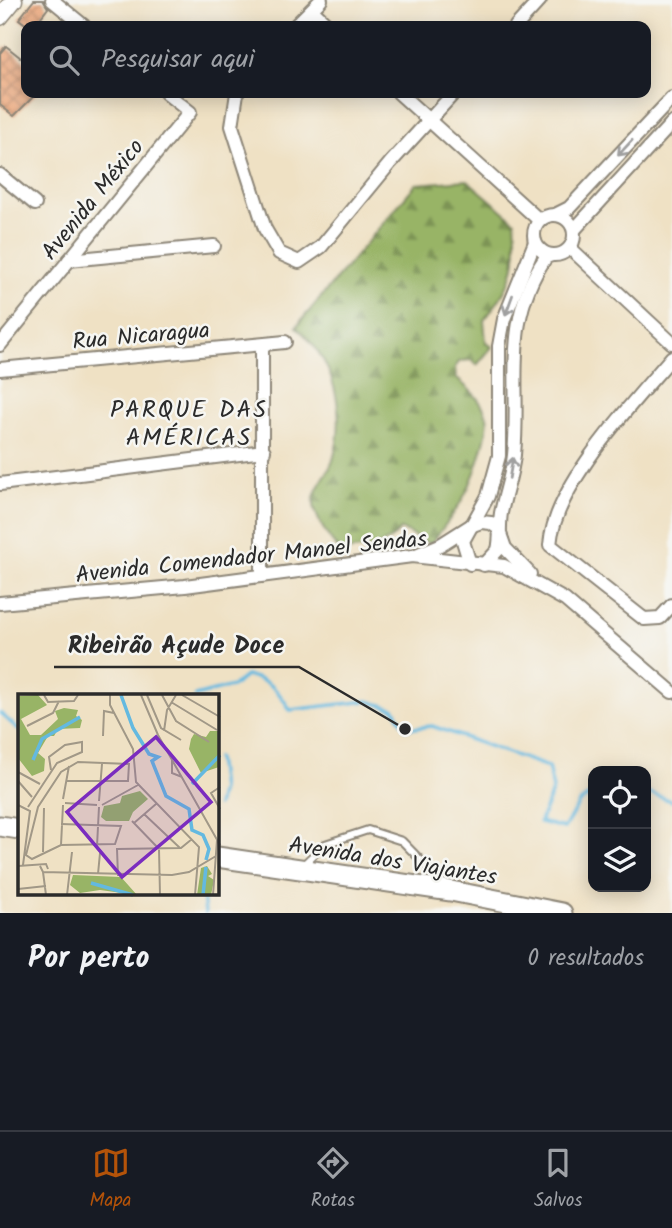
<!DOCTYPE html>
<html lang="pt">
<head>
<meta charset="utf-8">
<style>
  :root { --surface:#171b24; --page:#20242c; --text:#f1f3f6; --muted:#9ea1a6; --line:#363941; --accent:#b45309 }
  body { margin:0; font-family:Kalam,sans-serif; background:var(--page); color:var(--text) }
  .controls { position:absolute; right:21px; bottom:21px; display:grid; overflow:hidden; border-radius:14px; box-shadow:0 4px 18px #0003 }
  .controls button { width:63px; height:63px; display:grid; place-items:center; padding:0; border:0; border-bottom:2px solid var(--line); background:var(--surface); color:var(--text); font:35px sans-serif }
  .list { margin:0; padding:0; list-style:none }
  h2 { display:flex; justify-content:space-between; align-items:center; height:91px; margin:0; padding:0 28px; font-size:30px }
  h2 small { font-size:23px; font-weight:400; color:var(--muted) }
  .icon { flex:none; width:38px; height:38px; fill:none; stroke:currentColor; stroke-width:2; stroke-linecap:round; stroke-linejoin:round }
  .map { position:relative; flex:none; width:672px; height:913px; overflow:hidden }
  .search { position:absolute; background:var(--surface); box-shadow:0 4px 18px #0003; left:21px; right:21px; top:21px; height:77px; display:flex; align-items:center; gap:18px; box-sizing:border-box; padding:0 24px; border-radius:14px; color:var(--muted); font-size:26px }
  .sheet { height:217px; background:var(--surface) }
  nav { display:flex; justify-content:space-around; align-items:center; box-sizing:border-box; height:98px; border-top:2px solid var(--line); background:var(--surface); font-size:19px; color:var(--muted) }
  nav a { display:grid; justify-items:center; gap:4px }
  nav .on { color:var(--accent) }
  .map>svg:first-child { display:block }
  .forest { fill:url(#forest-firs); stroke:#627048; stroke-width:2 }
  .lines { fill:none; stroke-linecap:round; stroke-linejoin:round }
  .stream { stroke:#63b9e0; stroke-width:3.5 }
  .building { fill:url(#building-cross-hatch) }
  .service-casing { stroke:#8d8678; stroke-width:10 }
  .minor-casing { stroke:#8d8678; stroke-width:16 }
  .tertiary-casing { stroke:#8d8678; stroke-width:19 }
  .primary-casing { stroke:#8d8678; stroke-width:23 }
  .service { stroke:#fff; stroke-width:6 }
  .minor { stroke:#fff; stroke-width:12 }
  .tertiary { stroke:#fff; stroke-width:16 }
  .primary { stroke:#fff; stroke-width:19 }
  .oneway { stroke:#a0a0a0 }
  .labels { text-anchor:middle; stroke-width:5; stroke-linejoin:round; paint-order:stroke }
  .street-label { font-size:23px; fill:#2b2b2b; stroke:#f6f6f2 }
  .neighbourhood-label { font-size:24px; letter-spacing:2px; fill:#2b2b2b; stroke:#f6f6f2 }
  .inset-river { fill:none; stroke:#63b9e0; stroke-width:3.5 }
  .inset-road { fill:none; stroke:#a19887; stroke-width:2 }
  .view { fill:#7b2cbf; fill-opacity:0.15; stroke:#7b2cbf; stroke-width:3.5 }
  .inset-edge { fill:none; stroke:#2b2b2b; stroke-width:3.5 }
  .leader { fill:none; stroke:#2b2b2b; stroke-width:2.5 }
  .callout-dot { fill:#2b2b2b; stroke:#f6f6f2; stroke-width:2.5 }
  .callout-label { font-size:24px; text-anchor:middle; font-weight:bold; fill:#2b2b2b; stroke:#f6f6f2; stroke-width:5; stroke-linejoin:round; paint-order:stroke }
</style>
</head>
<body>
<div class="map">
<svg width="672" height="913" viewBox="0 0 672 913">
  <defs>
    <pattern id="forest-firs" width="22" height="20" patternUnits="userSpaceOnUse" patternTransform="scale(1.75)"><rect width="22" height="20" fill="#98b466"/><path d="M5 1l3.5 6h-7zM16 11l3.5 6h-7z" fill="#7c9354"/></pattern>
    <pattern id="building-cross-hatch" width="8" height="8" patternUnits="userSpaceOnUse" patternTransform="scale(1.75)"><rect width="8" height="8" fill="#eba273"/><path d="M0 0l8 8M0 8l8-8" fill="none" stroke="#bf845f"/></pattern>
  </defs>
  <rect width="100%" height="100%" fill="#f6f6f2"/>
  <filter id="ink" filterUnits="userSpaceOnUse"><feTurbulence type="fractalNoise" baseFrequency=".0143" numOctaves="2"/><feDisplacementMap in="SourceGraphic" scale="14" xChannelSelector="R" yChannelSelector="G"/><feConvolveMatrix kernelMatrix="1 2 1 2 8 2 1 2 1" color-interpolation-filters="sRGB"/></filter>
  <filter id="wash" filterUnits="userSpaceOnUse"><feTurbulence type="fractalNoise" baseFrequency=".00686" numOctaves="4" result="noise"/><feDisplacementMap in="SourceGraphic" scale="28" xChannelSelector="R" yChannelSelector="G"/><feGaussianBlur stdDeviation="1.57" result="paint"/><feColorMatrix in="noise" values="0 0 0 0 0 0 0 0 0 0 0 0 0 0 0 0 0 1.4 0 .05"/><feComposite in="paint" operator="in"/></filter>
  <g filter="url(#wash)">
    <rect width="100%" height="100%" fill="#efe1c4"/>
    <path class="forest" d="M 467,180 L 515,221 C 519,266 513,285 484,320 L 486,342 L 492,347 L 477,365 L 471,360 L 460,361 L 455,367 L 456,378 C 468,388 482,400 487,416 C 489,425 486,434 484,443 C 473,486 459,510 430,544 L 401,529 C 384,549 365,549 341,551 C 330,542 312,514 314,499 C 315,486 329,474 333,460 C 347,413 335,360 296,327 L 416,184 Z"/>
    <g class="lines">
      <g class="stream">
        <path d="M 195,696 L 233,686 L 246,676 C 269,679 279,691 290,710 L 368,701 L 395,709 L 405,729 L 432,726 L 548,767 L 553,789 L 540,822 L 564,828 L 579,803 L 593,793"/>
        <path d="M 0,713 L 19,730"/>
        <path d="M 217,758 L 221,789 L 217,806"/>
        <path d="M 646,792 L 672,801"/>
        <path d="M 203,896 L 205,913"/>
      </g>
    </g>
    <g id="blocks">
      <g class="building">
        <path d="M 34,0 L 43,0 L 48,8 L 34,26 L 28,26 L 19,19 Z"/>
        <path d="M 6,46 L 26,62 L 26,93 L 37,93 L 14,116 L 0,105 L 0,53 Z"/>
      </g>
    </g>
  </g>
  <g filter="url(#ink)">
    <use href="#blocks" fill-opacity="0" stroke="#8d8678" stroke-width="2"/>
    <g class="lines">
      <g class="service-casing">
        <path id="service" d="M 303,865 L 325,844 L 368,830 L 402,841 L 446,886"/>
      </g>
      <g class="minor-casing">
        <g id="minor">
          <path d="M 52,0 L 84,26"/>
          <path d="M 312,10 L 329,26"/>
          <path d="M 295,26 L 321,0"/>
          <path d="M 516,26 L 540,0"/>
          <path d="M 237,93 L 232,126 L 265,229 L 279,253 L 299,262 L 321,247 L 391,162 L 454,93"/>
          <path d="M 399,93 L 539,220"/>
          <path d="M 0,175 L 35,204"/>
          <path d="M 557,214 L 569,208 L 672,98"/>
          <circle cx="554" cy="235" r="20"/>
          <path d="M 574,230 L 672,123"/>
          <path d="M 570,248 L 672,343"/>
          <path d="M 69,260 L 214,246"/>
          <path d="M 0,345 L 190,112 L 166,93"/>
          <path d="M 262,346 L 262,576"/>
          <path d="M 672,357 C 633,403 554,485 550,545 L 644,619 L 660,618 L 672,605"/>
          <path d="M 0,369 L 285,342"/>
          <path d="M 0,484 L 264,451"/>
          <path d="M 416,555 L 440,545 L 470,526 L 481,522 L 491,523 L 498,528 L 505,548 L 530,574"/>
          <path d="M 470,564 L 463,541 L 488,496 L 499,456 L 499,346 L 504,319 L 535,242"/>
          <path d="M 484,565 L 498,550 C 501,538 499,525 501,513 C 505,493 512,475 514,455 C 521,383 501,322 546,257 L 552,255"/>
          <path d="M 0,603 L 185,586 L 412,556 L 504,566 L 565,600 L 672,692"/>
        </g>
      </g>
      <g class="tertiary-casing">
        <path id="tertiary" d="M 0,17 L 14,0"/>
      </g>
      <g class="primary-casing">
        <g id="primary">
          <path d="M 0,826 L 19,829"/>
          <path d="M 217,857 L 451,891 L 562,913"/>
        </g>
      </g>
      <use href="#service" class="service"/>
      <use href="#minor" class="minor"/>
      <use href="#tertiary" class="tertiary"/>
      <use href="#primary" class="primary"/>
    </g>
    <defs><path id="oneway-shaft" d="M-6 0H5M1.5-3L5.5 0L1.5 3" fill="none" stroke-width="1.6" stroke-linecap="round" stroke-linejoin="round" transform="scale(1.75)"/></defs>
    <g class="oneway">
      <use href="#oneway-shaft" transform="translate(625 148) rotate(133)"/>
      <use href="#oneway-shaft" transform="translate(509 305) rotate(110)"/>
      <use href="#oneway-shaft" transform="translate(511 468) rotate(-80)"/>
    </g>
  </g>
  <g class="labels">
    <g class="street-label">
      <text transform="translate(92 199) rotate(-51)" y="8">Avenida México</text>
      <text transform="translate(141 335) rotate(-5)" y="8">Rua Nicaragua</text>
      <text transform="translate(251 556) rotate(-6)" y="8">Avenida Comendador Manoel Sendas</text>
      <text transform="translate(393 860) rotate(9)" y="8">Avenida dos Viajantes</text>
    </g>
    <g class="neighbourhood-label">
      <text x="189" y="417">PARQUE DAS<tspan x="189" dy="28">AMÉRICAS</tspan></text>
    </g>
  </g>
  <g transform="translate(18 694)">
    <rect width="201" height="201" fill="#efe1c4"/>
    <path d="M 20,1 L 29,11 L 3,25 L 12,41 L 23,41 L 40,25 L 37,17 L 46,14 L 60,16 L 58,22 L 64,26 L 62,34 L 40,35 L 36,42 L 30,42 L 20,59 L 27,65 L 26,77 L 14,82 L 0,64 L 0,2 ZM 192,37 L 201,37 L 201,73 L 183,79 L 171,55 L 173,45 L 176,40 L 188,43 ZM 122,97 L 130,105 L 115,118 L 111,127 L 88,127 L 83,123 L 86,112 L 102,109 L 104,102 ZM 189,172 L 194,180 L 190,182 L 196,186 L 193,201 L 179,201 L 183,174 ZM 55,181 L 103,183 L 119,201 L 82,196 L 62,199 L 52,191 Z" fill="#98b466"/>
    <path class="inset-river" d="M 103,1 L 115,34 L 131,60 L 140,63 L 134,67 L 148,102 L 171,115 L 174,136 L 185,141 L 191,155 L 188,166M 15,66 L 24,45 L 62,23M 174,90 L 202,61M 73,189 L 115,201M 185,201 L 188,173"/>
    <path class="inset-road" d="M 26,1 L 30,8 L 56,7 L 60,1M 92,1 L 92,11 L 115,55 L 118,88 L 181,153 L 177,201M 123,1 L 140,41 L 202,151M 129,1 L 143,34 L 163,46M 144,1 L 158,27 L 191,48M 164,1 L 202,23M 153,8 L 199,36M 9,32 L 35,19 L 41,7M 146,37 L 149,16 L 158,1M 85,42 L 86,17 L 96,19M 154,66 L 154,79 L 164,83M 0,78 L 22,90M 0,87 L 14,103M 202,93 L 193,99 L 202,115M 45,105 L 51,72M 81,107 L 84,70M 47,109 L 79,111M 0,111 L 12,117 L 5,171M 84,111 L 120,91M 10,113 L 39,69 L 64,58 L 64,48 L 47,51 L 31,63 L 33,76M 126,120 L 162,154M 114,127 L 141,155 L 142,201M 116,129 L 138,110M 43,130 L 103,132 L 97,150 L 43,151 L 14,165 L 8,161 L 20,113 L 43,78 L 60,68 L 111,70 L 110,87 L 48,87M 43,151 L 45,111M 79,152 L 81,113M 25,158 L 26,114M 0,172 L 28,170 L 30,175M 22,172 L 25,178 L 154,181 L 171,178 L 198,162M 25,178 L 28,201M 80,180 L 82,159M 100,182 L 99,155 L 163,154 L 174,145M 0,195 L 28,192M 49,201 L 54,158M 195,201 L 199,146"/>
    <path class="view" d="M 138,43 L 193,108 L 104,183 L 49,118 Z"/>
    <rect width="201" height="201" class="inset-edge"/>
  </g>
  <path class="leader" d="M405 729L299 667H54"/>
  <circle class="callout-dot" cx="405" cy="729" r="7"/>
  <g class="callout-label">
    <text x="176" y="653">Ribeirão Açude Doce</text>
  </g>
</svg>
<div class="controls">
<button><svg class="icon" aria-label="locate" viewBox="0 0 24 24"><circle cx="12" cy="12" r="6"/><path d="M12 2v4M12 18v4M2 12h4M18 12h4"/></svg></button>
<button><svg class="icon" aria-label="layers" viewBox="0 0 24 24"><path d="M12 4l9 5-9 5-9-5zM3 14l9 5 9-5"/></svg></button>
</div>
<div class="search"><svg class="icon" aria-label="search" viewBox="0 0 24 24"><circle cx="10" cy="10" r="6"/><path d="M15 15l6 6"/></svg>Pesquisar aqui</div>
</div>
<section class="sheet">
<h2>Por perto<small>0 resultados</small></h2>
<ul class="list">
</ul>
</section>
<nav>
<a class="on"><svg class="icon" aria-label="map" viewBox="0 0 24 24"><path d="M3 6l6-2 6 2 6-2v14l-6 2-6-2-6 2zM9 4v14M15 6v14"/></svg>Mapa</a>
<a><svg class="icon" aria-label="directions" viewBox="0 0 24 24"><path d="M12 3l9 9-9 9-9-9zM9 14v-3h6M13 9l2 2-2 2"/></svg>Rotas</a>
<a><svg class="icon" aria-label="saved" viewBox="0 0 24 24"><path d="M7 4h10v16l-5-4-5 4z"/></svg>Salvos</a>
</nav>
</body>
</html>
